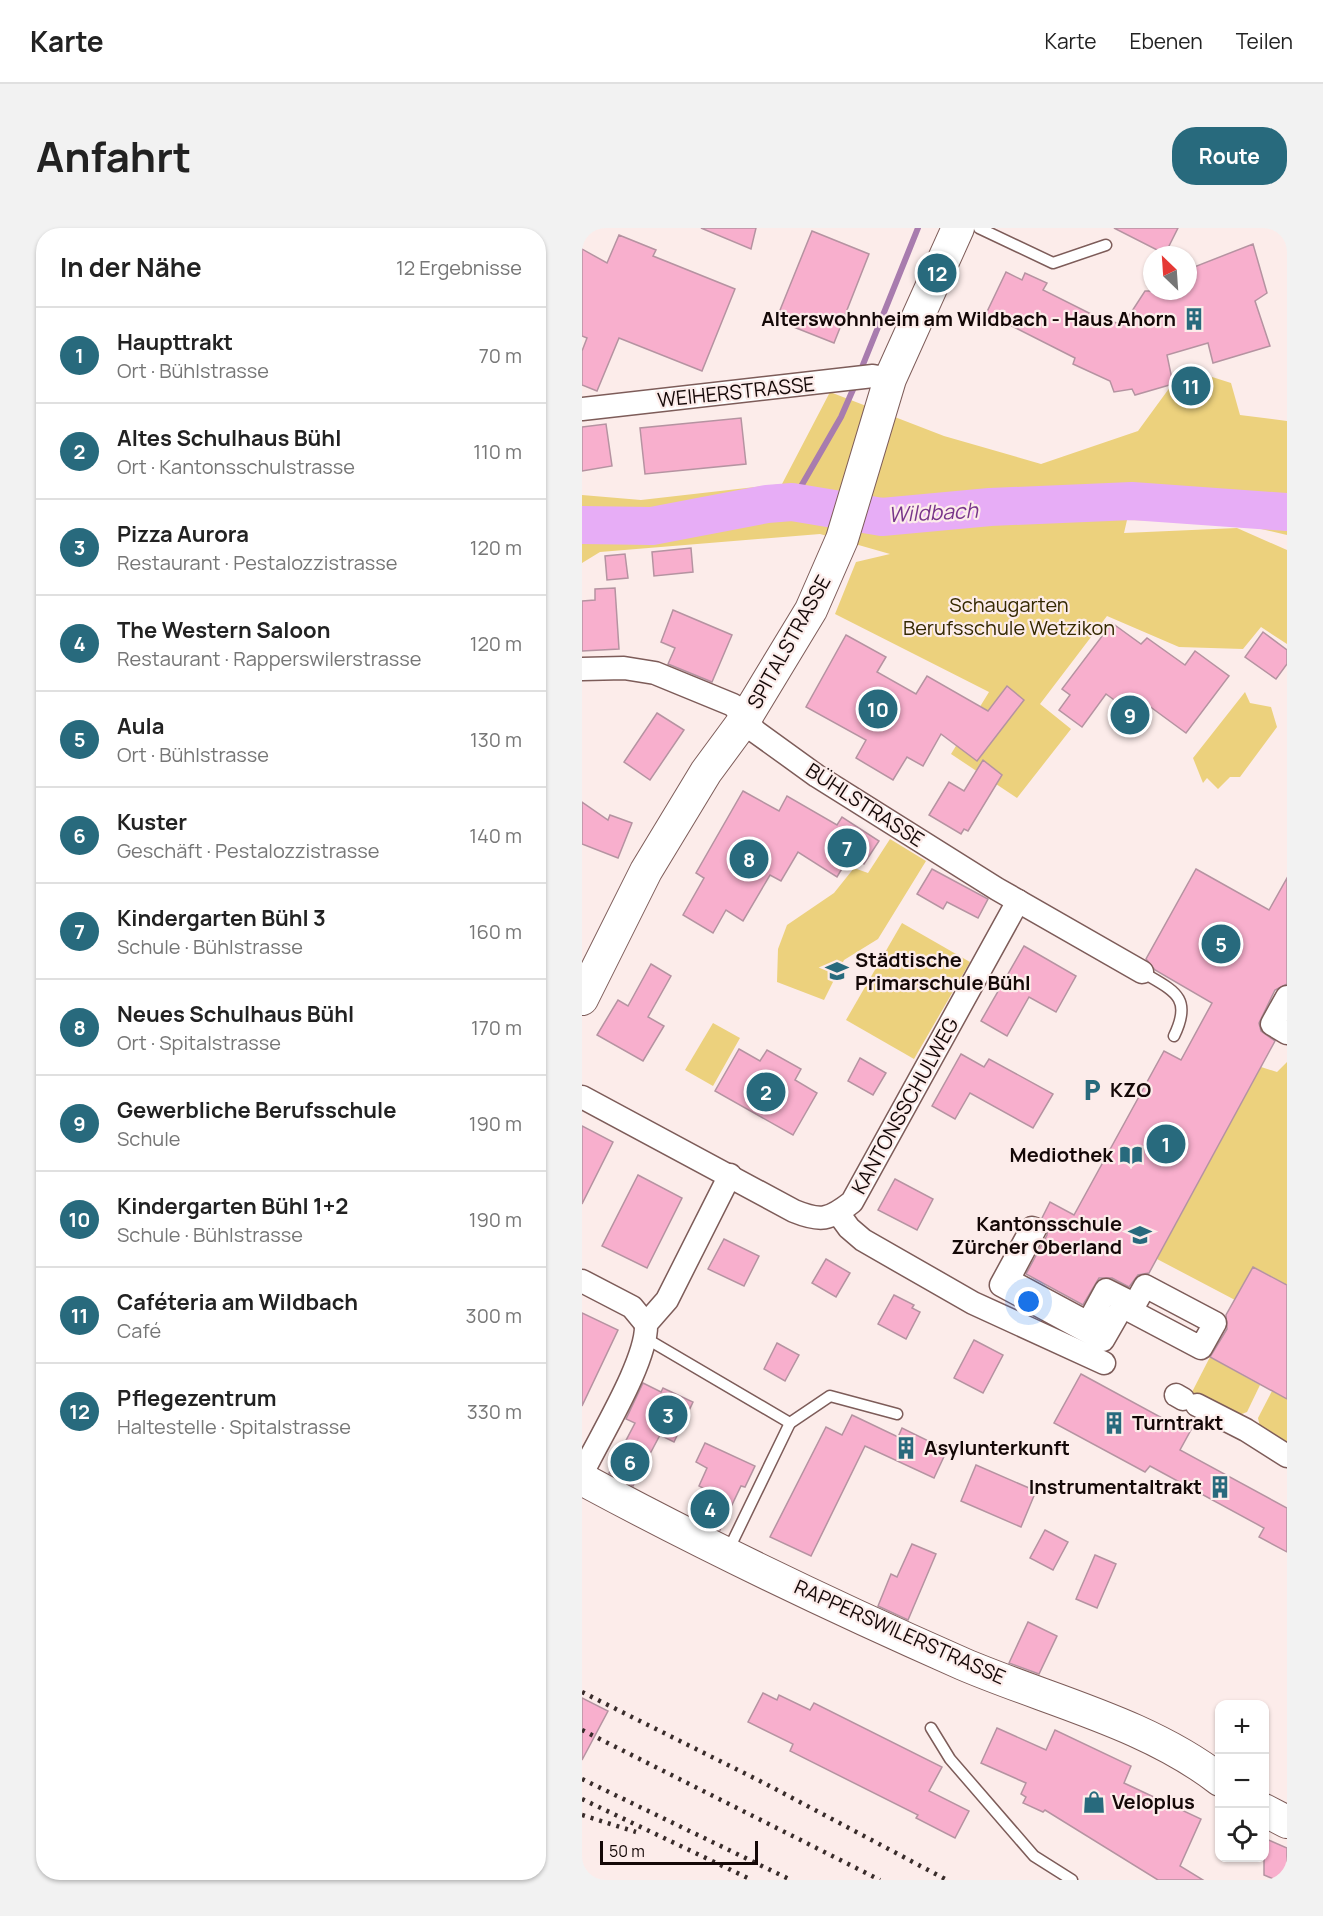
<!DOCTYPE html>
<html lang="de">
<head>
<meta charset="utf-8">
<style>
  :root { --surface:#fff; --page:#f2f2f2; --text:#222; --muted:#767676; --line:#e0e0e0; --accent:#286a7d }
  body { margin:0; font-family:Manrope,sans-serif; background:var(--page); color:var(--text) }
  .controls { position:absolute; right:18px; bottom:18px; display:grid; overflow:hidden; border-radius:12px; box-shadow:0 2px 4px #0004 }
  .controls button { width:54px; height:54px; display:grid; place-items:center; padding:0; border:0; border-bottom:2px solid var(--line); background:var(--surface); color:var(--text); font:30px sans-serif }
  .compass { position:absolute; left:561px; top:18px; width:54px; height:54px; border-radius:50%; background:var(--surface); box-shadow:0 2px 4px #0004; rotate:335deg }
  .scale { position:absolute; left:18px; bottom:15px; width:158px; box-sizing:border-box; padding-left:6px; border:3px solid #140807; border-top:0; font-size:16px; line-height:21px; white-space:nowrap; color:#140807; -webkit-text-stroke:4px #fcecea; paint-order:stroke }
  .you { position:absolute; left:447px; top:1074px; width:21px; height:21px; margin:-15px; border:4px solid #fff; border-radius:50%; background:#1a73e8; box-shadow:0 0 0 9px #1a73e833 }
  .badge { display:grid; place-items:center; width:39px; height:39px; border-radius:50%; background:var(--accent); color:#fff; font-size:20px; font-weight:700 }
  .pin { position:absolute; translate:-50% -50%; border:3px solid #fff; box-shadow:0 2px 6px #0006 }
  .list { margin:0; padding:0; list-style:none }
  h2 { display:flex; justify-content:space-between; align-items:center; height:78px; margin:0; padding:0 24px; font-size:26px }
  h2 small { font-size:20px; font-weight:400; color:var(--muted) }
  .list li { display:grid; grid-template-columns:39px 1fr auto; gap:18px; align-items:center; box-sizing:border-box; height:96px; padding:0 24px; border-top:2px solid var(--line) }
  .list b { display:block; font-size:22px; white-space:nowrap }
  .list p { margin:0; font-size:20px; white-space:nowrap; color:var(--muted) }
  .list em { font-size:20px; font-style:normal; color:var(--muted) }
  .icon { flex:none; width:33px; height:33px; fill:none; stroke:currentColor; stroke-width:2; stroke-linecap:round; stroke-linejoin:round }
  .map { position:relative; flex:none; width:705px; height:1652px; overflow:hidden; border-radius:24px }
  header { display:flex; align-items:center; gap:36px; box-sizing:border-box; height:84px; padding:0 30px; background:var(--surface); border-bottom:2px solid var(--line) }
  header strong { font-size:28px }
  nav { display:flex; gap:33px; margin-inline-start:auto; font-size:21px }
  .intro { display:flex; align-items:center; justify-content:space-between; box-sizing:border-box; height:144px; padding:0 36px }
  h1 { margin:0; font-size:42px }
  .button { padding:15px 27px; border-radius:24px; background:var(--accent); color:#fff; font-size:21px; font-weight:700 }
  main { display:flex; gap:36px; padding:0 36px }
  aside { flex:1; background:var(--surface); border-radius:24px; box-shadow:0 2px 4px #0004 }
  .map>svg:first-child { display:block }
  .green { fill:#ecd17d }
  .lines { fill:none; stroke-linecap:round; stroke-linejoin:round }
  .stream { stroke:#a87cae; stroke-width:6 }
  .river { stroke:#e7adf6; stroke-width:38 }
  .building { fill:#f8afcd; stroke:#b593a1; stroke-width:1.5 }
  .lane-casing { stroke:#7d5c59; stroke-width:13 }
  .street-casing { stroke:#7d5c59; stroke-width:25 }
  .secondary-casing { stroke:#7d5c59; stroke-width:34 }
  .lane { stroke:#fff; stroke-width:10 }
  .street { stroke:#fff; stroke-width:22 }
  .secondary { stroke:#fff; stroke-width:32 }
  .rail { stroke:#392c2b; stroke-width:4.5; stroke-dasharray:3 6; stroke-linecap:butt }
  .labels { text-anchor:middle; stroke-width:4.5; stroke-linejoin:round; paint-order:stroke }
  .poi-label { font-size:20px; font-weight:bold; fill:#140807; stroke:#fcecea; text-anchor:start }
  .street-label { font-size:20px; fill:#140807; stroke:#fcecea }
  .park-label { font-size:20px; fill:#342800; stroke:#fcecea }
  .water-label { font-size:21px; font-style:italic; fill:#783589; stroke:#fcecea }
</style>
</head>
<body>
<header>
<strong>Karte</strong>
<nav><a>Karte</a><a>Ebenen</a><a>Teilen</a></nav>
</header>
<div class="intro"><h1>Anfahrt</h1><a class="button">Route</a></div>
<main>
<aside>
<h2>In der Nähe<small>12 Ergebnisse</small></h2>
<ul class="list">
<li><span class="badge">1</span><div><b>Haupttrakt</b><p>Ort · Bühlstrasse</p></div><em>70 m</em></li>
<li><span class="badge">2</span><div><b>Altes Schulhaus Bühl</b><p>Ort · Kantonsschulstrasse</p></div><em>110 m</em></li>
<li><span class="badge">3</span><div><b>Pizza Aurora</b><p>Restaurant · Pestalozzistrasse</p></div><em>120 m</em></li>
<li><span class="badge">4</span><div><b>The Western Saloon</b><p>Restaurant · Rapperswilerstrasse</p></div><em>120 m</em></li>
<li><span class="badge">5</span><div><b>Aula</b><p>Ort · Bühlstrasse</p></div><em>130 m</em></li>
<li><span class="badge">6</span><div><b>Kuster</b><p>Geschäft · Pestalozzistrasse</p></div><em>140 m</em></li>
<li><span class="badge">7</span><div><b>Kindergarten Bühl 3</b><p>Schule · Bühlstrasse</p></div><em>160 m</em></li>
<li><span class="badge">8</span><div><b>Neues Schulhaus Bühl</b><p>Ort · Spitalstrasse</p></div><em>170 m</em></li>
<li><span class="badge">9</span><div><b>Gewerbliche Berufsschule</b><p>Schule</p></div><em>190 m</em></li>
<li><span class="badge">10</span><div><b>Kindergarten Bühl 1+2</b><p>Schule · Bühlstrasse</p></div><em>190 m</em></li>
<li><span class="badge">11</span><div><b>Caféteria am Wildbach</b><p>Café</p></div><em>300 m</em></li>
<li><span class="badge">12</span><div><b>Pflegezentrum</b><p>Haltestelle · Spitalstrasse</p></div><em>330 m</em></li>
</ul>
</aside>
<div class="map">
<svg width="705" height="1652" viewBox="0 0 705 1652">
  <rect width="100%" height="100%" fill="#fcecea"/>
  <g class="green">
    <path d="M 602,140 L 649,155 L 658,187 L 705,193 L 705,307 L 648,294 L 545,292 L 542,305 L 655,300 L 705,322 L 705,416 L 679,399 L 661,421 L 597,419 L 525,388 L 458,476 L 489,501 L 435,570 L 369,526 L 407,464 L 253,386 L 274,334 L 308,326 L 238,306 L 18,324 L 0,335 L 0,267 L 59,272 L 200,256 L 248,164 L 362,208 L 459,236 L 556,203 Z"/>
    <path d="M 663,464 L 668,475 L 689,479 L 695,499 L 658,549 L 648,549 L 636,561 L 625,550 L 621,555 L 611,530 Z"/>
    <path d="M 308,611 L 344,633 L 296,711 L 262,732 L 242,772 L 195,754 L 196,721 L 205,697 L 252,665 L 272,640 L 286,645 Z"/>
    <path d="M 320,695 L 388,734 L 332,831 L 264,792 Z"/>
    <path d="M 131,795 L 158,810 L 131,858 L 103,842 Z"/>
    <path d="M 705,834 L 705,1057 L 672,1039 L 653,1072 L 575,1031 L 679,839 L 695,844 Z"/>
    <path d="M 628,1129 L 678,1157 L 665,1184 L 652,1189 L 610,1164 Z"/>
    <path d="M 690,1163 L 705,1171 L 705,1218 L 679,1204 L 676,1190 Z"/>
  </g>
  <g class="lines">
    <g class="stream">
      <path d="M 278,144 L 336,0"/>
      <path d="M 210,274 L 259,189 L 273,157"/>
    </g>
    <path class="river" d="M 0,297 L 70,298 L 185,276 L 210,274 L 300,289 L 408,279 L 550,273 L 705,284"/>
  </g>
  <g class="building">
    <path d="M 119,0 L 174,0 L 169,21 Z"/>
    <path d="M 532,0 L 596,0 L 583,26 Z"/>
    <path d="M 230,3 L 287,26 L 252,115 L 194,92 Z"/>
    <path d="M 37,7 L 74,22 L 71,28 L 153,61 L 120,143 L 37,110 L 15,163 L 0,157 L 0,123 L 5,110 L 0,108 L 0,21 L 25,35 Z"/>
    <path d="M 671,16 L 685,65 L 673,73 L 688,118 L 631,135 L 626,115 L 585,127 L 591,156 L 553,167 L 550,161 L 532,164 L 528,153 L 491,136 L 493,130 L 424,95 L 409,97 L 403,88 L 424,44 L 440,52 L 443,45 L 465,55 L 461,62 L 513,88 L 541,97 L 563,63 L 606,63 L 606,50 L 612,39 Z"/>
    <path d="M 159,190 L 164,236 L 63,246 L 58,200 Z"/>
    <path d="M 24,196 L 30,238 L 0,243 L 0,199 Z"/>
    <path d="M 109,320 L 111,344 L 72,348 L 70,324 Z"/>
    <path d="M 43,326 L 46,350 L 25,352 L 23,328 Z"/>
    <path d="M 33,360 L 37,421 L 0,423 L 0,373 L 13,372 L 13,361 Z"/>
    <path d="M 91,382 L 150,407 L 130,454 L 86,436 L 93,420 L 79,414 Z"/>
    <path d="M 530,395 L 559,416 L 565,410 L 603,437 L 613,423 L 647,448 L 604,505 L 563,475 L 554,488 L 524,466 L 500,499 L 477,482 L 488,467 L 480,461 Z"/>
    <path d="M 681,404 L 705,422 L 705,436 L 694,451 L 663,429 Z"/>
    <path d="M 264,407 L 304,429 L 295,444 L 334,466 L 345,448 L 406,483 L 425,458 L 442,472 L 395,533 L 359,506 L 341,538 L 325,529 L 311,552 L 274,530 L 284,512 L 224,479 Z"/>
    <path d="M 75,485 L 102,502 L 68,552 L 42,534 Z"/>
    <path d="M 401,532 L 420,547 L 386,603 L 382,601 L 379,606 L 347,587 L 367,554 L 382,563 Z"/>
    <path d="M 161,563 L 197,583 L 205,568 L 255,597 L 260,589 L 297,613 L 282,636 L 268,627 L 255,649 L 216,624 L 199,653 L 188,647 L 161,693 L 144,682 L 131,705 L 101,687 L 122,650 L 114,645 Z"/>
    <path d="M 0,574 L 26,592 L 28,587 L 50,595 L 36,630 L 0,616 Z"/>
    <path d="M 350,641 L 406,671 L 396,690 L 365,674 L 361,681 L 335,666 Z"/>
    <path d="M 614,641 L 687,682 L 705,650 L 705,756 L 693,762 L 677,795 L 679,803 L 693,813 L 567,1045 L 556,1047 L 547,1059 L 530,1050 L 517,1050 L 501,1077 L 444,1046 L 465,1007 L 466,999 L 460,990 L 468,974 L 492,987 L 582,823 L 599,832 L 630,775 L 573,742 L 564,731 Z"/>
    <path d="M 442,718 L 494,748 L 474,784 L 447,769 L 425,808 L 399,793 Z"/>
    <path d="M 69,736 L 89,748 L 66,789 L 82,798 L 61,833 L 15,807 L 36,772 L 46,778 Z"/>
    <path d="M 157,821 L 178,833 L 185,822 L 219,841 L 213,852 L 235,865 L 211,907 L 133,863 Z"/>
    <path d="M 379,826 L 402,839 L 407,831 L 471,866 L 451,900 L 388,865 L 373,891 L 350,878 Z"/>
    <path d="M 278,830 L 304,845 L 291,867 L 266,853 Z"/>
    <path d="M 0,898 L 31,914 L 0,976 Z"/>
    <path d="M 56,947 L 100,970 L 65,1040 L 20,1018 Z"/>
    <path d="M 313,951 L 351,971 L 335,1002 L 296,982 Z"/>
    <path d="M 142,1011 L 177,1028 L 162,1058 L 126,1041 Z"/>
    <path d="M 244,1031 L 268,1045 L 254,1069 L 230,1055 Z"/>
    <path d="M 671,1039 L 705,1057 L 705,1171 L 628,1129 L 645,1101 L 644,1087 Z"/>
    <path d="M 312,1067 L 332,1077 L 330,1080 L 338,1084 L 324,1111 L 296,1096 Z"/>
    <path d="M 0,1085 L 36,1102 L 0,1178 Z"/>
    <path d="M 392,1112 L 421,1127 L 401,1165 L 372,1150 Z"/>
    <path d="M 195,1115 L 217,1127 L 203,1153 L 182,1141 Z"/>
    <path d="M 499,1146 L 591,1196 L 593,1191 L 610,1200 L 598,1222 L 705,1280 L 705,1324 L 677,1309 L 682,1300 L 568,1238 L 563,1244 L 472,1195 Z"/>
    <path d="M 61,1155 L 79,1164 L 81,1160 L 111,1174 L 92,1214 L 78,1207 L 51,1258 L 27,1245 L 53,1195 L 44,1191 Z"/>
    <path d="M 270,1187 L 316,1209 L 320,1200 L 365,1222 L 352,1250 L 283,1218 L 229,1328 L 188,1309 L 244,1199 L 260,1207 Z"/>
    <path d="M 123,1215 L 173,1238 L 163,1259 L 159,1258 L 138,1302 L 108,1287 L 121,1260 L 117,1258 L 125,1240 L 114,1234 Z"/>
    <path d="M 394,1237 L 454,1263 L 439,1299 L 379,1273 Z"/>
    <path d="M 463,1302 L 486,1314 L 471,1342 L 448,1330 Z"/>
    <path d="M 330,1316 L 354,1326 L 326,1392 L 296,1378 L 309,1346 L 315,1349 Z"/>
    <path d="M 513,1327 L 534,1336 L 515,1380 L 494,1371 Z"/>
    <path d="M 446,1394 L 475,1408 L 457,1446 L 427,1435 Z"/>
    <path d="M 181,1465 L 195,1472 L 197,1467 L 228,1482 L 232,1475 L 360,1539 L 347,1563 L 387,1583 L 373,1610 L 334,1590 L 336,1587 L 208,1523 L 211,1516 L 166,1494 Z"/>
    <path d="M 0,1470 L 26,1483 L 0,1532 Z"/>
    <path d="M 415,1500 L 464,1522 L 473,1502 L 549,1538 L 542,1555 L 619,1591 L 598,1638 L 621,1652 L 576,1652 L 463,1582 L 461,1584 L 441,1575 L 444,1569 L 439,1566 L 444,1555 L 399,1535 Z"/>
    <path d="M 682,1610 L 705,1620 L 705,1652 L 694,1652 L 682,1647 Z"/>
  </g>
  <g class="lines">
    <g class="lane-casing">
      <g id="lane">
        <path d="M 397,0 L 471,35 L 524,17"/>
        <path d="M 560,744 C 592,763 611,769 592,808"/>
        <path d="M 65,1111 L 208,1195 L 248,1168 L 315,1186"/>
        <path d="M 145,1325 L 208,1195"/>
        <path d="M 349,1500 L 368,1531 L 452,1628 L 490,1652"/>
      </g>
    </g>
    <g class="street-casing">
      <g id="street">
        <path d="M 0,181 L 291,148 L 308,151"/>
        <path d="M 0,441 L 42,440 L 73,445 L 151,477 L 174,504 L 235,548 L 415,661 L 560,744"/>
        <path d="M 705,769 L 690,796 L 705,805"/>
        <path d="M 0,869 L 212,983 C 239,994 247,992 270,974 L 436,673"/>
        <path d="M 256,985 L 267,1000 L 281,1012 L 391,1075 L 522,1135"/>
        <path d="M 450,1000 L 453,1001 L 426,1052 L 506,1095 L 524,1062 L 544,1072 L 521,1112 L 419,1057 Z"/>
        <path d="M 0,1053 L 50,1079 L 64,1096"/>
        <path d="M 563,1058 L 633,1095 L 619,1120 L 549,1083 Z"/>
        <path d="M 594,1167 L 601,1171"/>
        <path d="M 615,1177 L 664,1202 L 705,1228"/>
        <path d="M 0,1246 C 17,1210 66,1132 64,1096 L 85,1072 L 148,947"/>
      </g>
    </g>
    <g class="secondary-casing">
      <g id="secondary">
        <path d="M 0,771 L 64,643 L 124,544 L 163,491 L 229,382 L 260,311 L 308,151 L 376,0"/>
        <path d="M 0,1251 C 124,1318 252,1379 381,1436 C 465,1472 565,1495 638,1552"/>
        <path d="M 682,1582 L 705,1594"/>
      </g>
    </g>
    <use href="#lane" class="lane"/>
    <use href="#street" class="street"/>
    <use href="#secondary" class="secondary"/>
    <g class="rail">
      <path d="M 0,1464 L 182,1555 L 365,1652"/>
      <path d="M 0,1502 L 298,1652"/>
      <path d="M 0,1551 L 209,1652"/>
      <path d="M 0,1571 L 170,1652"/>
      <path d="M 0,1587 L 54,1604"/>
    </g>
  </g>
  <defs>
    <g id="building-bare" transform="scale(1.8)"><path d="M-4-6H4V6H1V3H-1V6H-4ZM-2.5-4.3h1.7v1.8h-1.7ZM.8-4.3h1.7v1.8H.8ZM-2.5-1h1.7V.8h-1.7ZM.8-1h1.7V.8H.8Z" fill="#286a7d" stroke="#fcecea" stroke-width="2.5" paint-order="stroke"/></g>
    <g id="school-bare" transform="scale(1.8)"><path d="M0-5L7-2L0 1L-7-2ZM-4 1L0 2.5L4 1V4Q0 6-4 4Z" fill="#286a7d" stroke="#fcecea" stroke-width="2.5" paint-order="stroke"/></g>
    <g id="parking-bare" transform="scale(1.8)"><path d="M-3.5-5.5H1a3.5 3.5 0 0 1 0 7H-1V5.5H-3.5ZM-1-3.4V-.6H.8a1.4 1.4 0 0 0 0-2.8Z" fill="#286a7d" stroke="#fcecea" stroke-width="2.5" paint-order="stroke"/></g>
    <g id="library-bare" transform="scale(1.8)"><path d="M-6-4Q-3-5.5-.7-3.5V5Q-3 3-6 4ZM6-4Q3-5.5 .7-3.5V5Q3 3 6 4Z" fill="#286a7d" stroke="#fcecea" stroke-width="2.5" paint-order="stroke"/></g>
    <g id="shop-bare" transform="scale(1.8)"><path d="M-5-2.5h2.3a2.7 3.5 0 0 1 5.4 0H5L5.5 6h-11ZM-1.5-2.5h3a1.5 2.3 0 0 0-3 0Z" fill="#286a7d" stroke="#fcecea" stroke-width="2.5" paint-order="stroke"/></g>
  </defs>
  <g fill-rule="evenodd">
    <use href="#building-bare" x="612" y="91"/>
    <use href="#school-bare" x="255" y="743"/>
    <use href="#parking-bare" x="510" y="862"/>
    <use href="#library-bare" x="549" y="927"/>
    <use href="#school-bare" x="558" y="1007"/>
    <use href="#building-bare" x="532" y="1195"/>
    <use href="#building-bare" x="324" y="1220"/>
    <use href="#building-bare" x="638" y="1259"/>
    <use href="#shop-bare" x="512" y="1574"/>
  </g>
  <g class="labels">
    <g class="poi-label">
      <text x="594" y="98" text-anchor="end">Alterswohnheim am Wildbach - Haus Ahorn</text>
      <text x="273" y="739">Städtische<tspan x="273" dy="23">Primarschule Bühl</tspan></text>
      <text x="528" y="869">KZO</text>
      <text x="531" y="934" text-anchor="end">Mediothek</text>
      <text x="540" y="1003" text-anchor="end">Kantonsschule<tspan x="540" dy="23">Zürcher Oberland</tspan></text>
      <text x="550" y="1202">Turntrakt</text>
      <text x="342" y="1227">Asylunterkunft</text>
      <text x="620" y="1266" text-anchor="end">Instrumentaltrakt</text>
      <text x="530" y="1581">Veloplus</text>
    </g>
    <g class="street-label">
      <text transform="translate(154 164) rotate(-6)" y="7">WEIHERSTRASSE</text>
      <text transform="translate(207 414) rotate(-61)" y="7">SPITALSTRASSE</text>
      <text transform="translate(283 577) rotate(33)" y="7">BÜHLSTRASSE</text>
      <text transform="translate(323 878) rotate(-61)" y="7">KANTONSSCHULWEG</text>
      <text transform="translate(318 1404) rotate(24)" y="7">RAPPERSWILERSTRASSE</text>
    </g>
    <g class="park-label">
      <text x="427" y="384">Schaugarten<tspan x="427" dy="23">Berufsschule Wetzikon</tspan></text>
    </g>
    <g class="water-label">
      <text transform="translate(351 285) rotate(-3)" y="7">Wildbach</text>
    </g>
  </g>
</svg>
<div class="controls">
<button>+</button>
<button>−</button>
<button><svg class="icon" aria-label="locate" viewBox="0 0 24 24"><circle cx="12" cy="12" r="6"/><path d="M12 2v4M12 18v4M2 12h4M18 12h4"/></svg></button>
</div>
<svg class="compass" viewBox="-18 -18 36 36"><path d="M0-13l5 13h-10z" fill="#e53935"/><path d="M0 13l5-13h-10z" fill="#767676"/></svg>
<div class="scale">50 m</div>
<div class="you"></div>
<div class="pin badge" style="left:584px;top:916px">1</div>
<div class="pin badge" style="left:184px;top:864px">2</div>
<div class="pin badge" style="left:86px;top:1187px">3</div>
<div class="pin badge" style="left:128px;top:1281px">4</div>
<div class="pin badge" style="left:639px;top:716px">5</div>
<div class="pin badge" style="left:48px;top:1234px">6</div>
<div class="pin badge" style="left:265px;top:620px">7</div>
<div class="pin badge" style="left:167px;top:631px">8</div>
<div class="pin badge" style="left:548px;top:487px">9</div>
<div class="pin badge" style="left:296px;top:481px">10</div>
<div class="pin badge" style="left:609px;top:158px">11</div>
<div class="pin badge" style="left:355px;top:45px">12</div>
</div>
</main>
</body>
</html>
